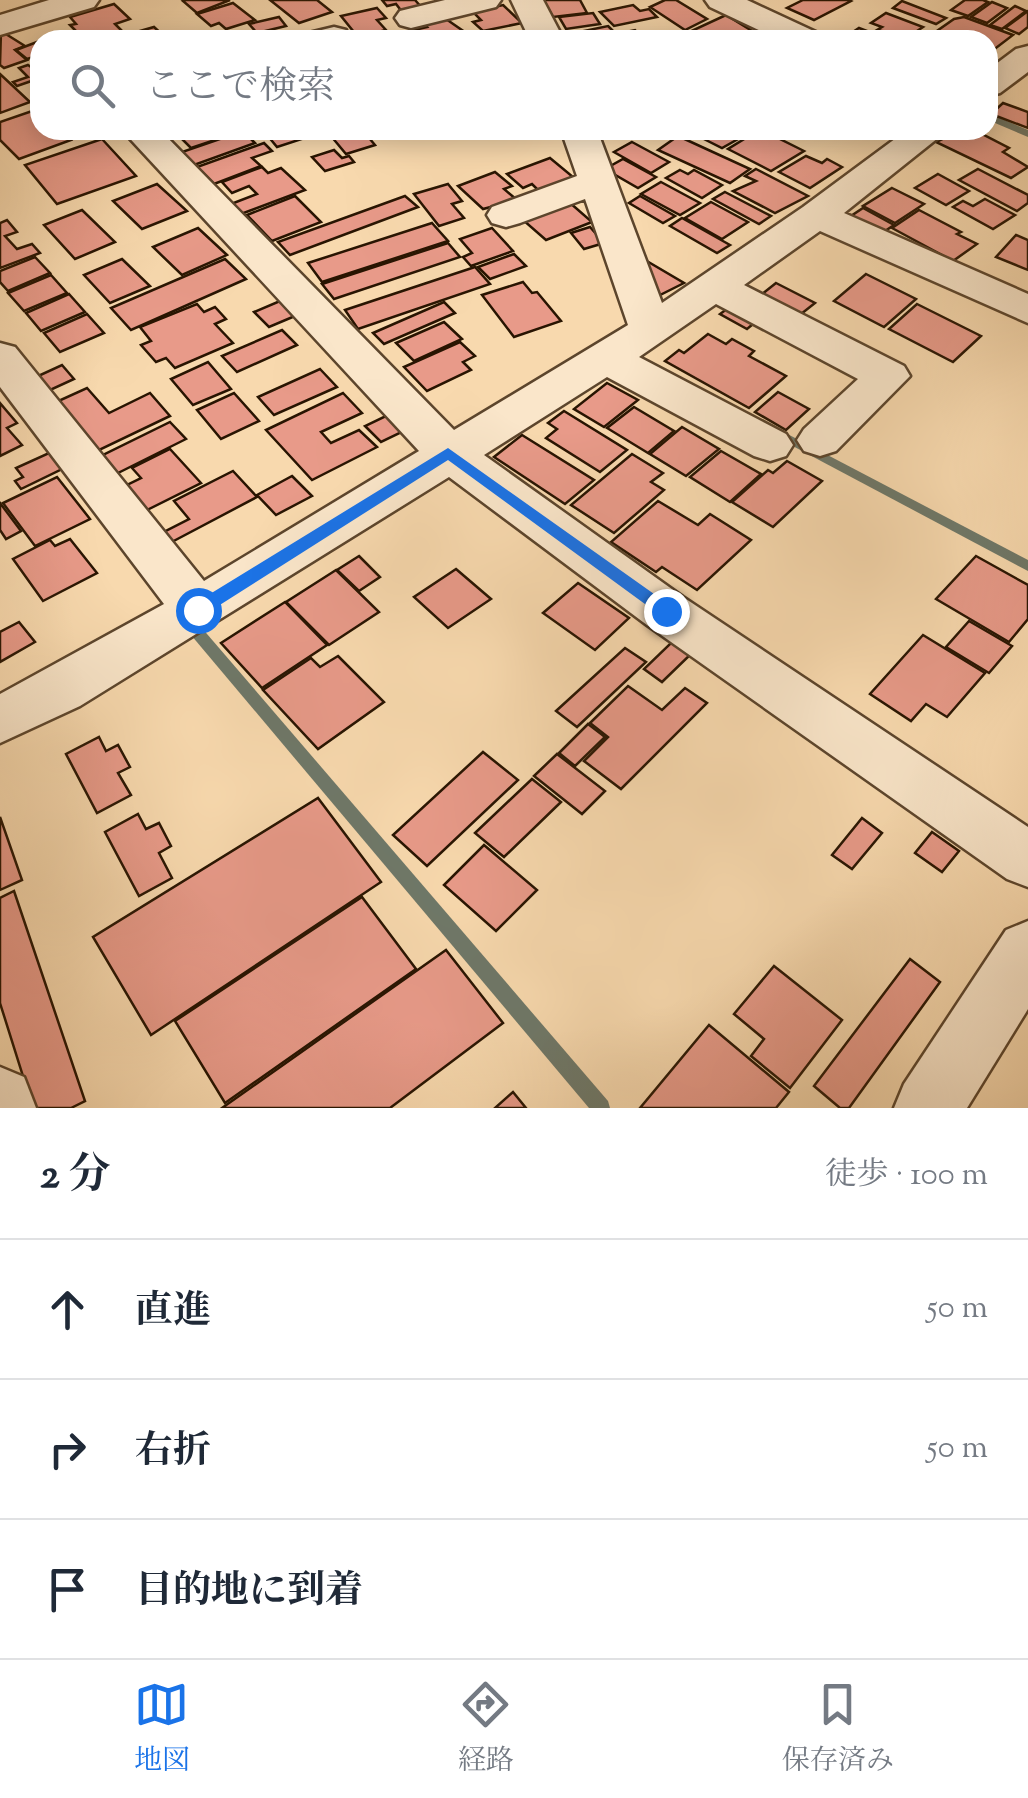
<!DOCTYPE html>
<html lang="ja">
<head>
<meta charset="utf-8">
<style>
  :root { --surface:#fff; --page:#f6f6f7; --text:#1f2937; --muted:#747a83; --line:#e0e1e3; --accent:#1a73e8 }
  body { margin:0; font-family:"Sorts Mill Goudy","Noto Serif JP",serif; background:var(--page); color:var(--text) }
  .stop { position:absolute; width:30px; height:30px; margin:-22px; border:8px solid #1a73e8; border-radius:50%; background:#fff }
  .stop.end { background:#1a73e8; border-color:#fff; box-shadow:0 2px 10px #0008 }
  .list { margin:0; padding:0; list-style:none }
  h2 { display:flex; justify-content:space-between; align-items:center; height:130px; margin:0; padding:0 40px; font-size:42px }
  h2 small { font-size:32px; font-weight:400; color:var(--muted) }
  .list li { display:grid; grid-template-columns:65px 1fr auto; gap:30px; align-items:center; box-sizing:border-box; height:140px; padding:0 40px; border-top:2px solid var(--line) }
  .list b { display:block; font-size:38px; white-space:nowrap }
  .list em { font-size:32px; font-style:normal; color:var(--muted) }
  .icon { flex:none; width:55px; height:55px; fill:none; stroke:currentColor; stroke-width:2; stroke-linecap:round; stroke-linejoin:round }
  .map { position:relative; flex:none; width:1028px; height:1108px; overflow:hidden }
  .search { position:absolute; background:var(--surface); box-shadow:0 5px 25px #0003; left:30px; right:30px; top:30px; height:110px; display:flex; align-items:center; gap:25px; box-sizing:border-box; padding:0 35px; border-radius:30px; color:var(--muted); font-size:38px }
  .sheet { height:550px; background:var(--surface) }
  nav { display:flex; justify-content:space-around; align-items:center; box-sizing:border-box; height:140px; border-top:2px solid var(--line); background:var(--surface); font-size:28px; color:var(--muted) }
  nav a { display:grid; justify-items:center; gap:5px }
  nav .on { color:var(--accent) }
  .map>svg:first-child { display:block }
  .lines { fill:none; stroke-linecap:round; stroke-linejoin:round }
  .stream { fill:#6e7869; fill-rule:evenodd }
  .building { fill:#e89a89; stroke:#281401; stroke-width:2.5 }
  .minor-casing { stroke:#5c452c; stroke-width:5 }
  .minor { fill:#fae6ca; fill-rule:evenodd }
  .route { fill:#1a73e8 }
</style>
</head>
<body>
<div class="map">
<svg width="1028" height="1108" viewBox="0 0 1028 1108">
  <rect width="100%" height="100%" fill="#f8d9ae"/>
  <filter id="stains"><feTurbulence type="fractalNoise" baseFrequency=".002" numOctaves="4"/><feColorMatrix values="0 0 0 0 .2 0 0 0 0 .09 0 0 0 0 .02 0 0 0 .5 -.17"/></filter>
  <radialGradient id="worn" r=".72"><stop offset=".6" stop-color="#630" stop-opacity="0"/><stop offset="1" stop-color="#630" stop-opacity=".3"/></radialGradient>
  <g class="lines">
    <g class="stream">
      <path d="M 988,113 L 1028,130 L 1028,137 L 988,120 Z"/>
      <path d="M 776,428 L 1028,560 L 1028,571 L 772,435 L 770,432 Z"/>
      <path d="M 196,625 L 201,627 L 608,1101 L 610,1108 L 589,1108 L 191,635 L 189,631 L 191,627 Z"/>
    </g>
  </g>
  <g class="building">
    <path d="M 230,0 L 197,13 L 183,1 L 186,0 Z"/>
    <path d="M 270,0 L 317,0 L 332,12 L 299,23 Z"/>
    <path d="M 382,0 L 415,0 L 422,8 L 403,13 L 396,4 L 387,6 Z"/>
    <path d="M 543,0 L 580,0 L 587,13 L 553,17 Z"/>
    <path d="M 665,0 L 676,0 L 707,19 L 685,30 L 650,7 Z"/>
    <path d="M 803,0 L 849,0 L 851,1 L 814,20 L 787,8 Z"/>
    <path d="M 965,0 L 983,0 L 988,2 L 968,16 L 951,10 Z"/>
    <path d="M 902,1 L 946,18 L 936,24 L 893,8 Z"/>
    <path d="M 992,2 L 1007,8 L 987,23 L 971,17 Z"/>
    <path d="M 233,3 L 255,20 L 226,29 L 219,23 L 211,26 L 197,14 Z"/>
    <path d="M 114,4 L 130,19 L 115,24 L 126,35 L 154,27 L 166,38 L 78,40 L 72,33 L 77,32 L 70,25 L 76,24 L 70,17 Z"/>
    <path d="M 503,5 L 522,23 L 483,31 L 473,22 L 481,20 L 473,12 Z"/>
    <path d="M 633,5 L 640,11 L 649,9 L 657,17 L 614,26 L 600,12 Z"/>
    <path d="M 1015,6 L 1026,11 L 1002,29 L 990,25 Z"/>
    <path d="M 377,8 L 386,18 L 377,20 L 386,30 L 358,37 L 341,16 Z"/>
    <path d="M 1028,11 L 1028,27 L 1019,34 L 1005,28 Z"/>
    <path d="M 593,13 L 600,24 L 566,29 L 559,17 Z"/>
    <path d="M 886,13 L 923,27 L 908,37 L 877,30 L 882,27 L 871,23 Z"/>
    <path d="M 726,15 L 757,34 L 745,40 L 700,40 L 687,33 Z"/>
    <path d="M 279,17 L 286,26 L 257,33 L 249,24 Z"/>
    <path d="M 964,17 L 1013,35 L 988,54 L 988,40 L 924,40 L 954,19 Z"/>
    <path d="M 446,19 L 469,35 L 447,40 L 420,40 L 416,36 L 419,35 L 414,30 L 427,27 L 424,24 Z"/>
    <path d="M 608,26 L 616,34 L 635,30 L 645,40 L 587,40 L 579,32 Z"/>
    <path d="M 859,28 L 880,36 L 890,40 L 841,40 Z"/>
    <path d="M 1,31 L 25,46 L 15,50 L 27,60 L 4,68 L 0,65 Z"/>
    <path d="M 37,42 L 40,55 L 27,59 L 16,50 Z"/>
    <path d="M 28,65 L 40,73 L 40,78 L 17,86 L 13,82 L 28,77 L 19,68 Z"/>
    <path d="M 0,74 L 30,102 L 0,113 Z"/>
    <path d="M 1003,103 L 1028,112 L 1028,128 L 991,114 Z"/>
    <path d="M 38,109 L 40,130 L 61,130 L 71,140 L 19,159 L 0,140 L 0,122 Z"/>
    <path d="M 202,130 L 242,130 L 242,131 L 191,148 L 180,137 Z"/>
    <path d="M 263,130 L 302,130 L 308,137 L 277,147 Z"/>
    <path d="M 326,130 L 364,132 L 375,145 L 346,154 Z"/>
    <path d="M 686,130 L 738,130 L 747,134 L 722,148 Z"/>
    <path d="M 759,130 L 762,130 L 804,151 L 771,171 L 728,149 Z"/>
    <path d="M 961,130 L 974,137 L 980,133 L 1009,148 L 1003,152 L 1028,167 L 1011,178 L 936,142 Z"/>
    <path d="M 243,131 L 255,143 L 194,165 L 182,152 Z"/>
    <path d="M 678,136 L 750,169 L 730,183 L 658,150 Z"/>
    <path d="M 102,139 L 136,176 L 57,204 L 25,165 Z"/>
    <path d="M 632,142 L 669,162 L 651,173 L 614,152 Z"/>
    <path d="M 264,143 L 272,151 L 252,158 L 261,166 L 214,184 L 197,167 Z"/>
    <path d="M 334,150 L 342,158 L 349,156 L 354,162 L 325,171 L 312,157 Z"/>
    <path d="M 806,156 L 822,163 L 827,159 L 842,167 L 810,188 L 779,172 Z"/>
    <path d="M 550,158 L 573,177 L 538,190 L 532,184 L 523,188 L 507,174 Z"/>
    <path d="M 623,159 L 656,177 L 638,188 L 605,169 Z"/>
    <path d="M 262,167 L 268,173 L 281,168 L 305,190 L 241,214 L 231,204 L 257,194 L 249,186 L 232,193 L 222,182 Z"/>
    <path d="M 756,169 L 808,196 L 775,213 L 733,191 L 756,181 L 745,176 Z"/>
    <path d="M 978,169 L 1028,195 L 1028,203 L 1017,211 L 959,180 Z"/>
    <path d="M 680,170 L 688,174 L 694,170 L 722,185 L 702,198 L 666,178 Z"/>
    <path d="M 495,172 L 512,186 L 504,189 L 517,200 L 483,209 L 458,186 Z"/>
    <path d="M 938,174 L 969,191 L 946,205 L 915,188 Z"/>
    <path d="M 661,182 L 700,203 L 680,215 L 641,194 Z"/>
    <path d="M 157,184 L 187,211 L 142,229 L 113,201 Z"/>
    <path d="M 448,184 L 462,201 L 452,204 L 464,218 L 439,226 L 414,194 Z"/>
    <path d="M 892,188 L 924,204 L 895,223 L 863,206 Z"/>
    <path d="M 725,192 L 771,216 L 759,224 L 713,199 Z"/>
    <path d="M 295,196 L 321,222 L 272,241 L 247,215 Z"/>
    <path d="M 405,196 L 418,207 L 290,255 L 278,242 Z"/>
    <path d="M 640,196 L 675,216 L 663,223 L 629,203 Z"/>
    <path d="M 985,199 L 1015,215 L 993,229 L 953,207 L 963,201 L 973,206 Z"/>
    <path d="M 569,202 L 592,222 L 546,240 L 523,220 Z"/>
    <path d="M 711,202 L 748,222 L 722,239 L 685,218 Z"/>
    <path d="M 863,208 L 894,225 L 882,233 L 851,216 Z"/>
    <path d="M 82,210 L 115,242 L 75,259 L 44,225 Z"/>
    <path d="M 919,210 L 961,232 L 957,234 L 977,244 L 953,261 L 892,228 Z"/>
    <path d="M 682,218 L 730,245 L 717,253 L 670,226 Z"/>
    <path d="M 7,220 L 17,232 L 5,236 L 17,249 L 32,244 L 40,253 L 0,268 L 0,223 Z"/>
    <path d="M 432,223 L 448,241 L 322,282 L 308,263 Z"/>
    <path d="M 590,227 L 604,243 L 584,249 L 571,233 Z"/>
    <path d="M 198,228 L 227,255 L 182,275 L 153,247 Z"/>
    <path d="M 492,228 L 513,251 L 471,266 L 463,257 L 472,253 L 460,239 Z"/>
    <path d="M 1016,235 L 1028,240 L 1028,270 L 996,257 Z"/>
    <path d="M 448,243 L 460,257 L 334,299 L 322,284 Z"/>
    <path d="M 514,254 L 526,266 L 490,279 L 478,267 Z"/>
    <path d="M 35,257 L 50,273 L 8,291 L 0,282 L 0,271 Z"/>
    <path d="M 640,257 L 684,283 L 656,297 Z"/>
    <path d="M 122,259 L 150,286 L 110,303 L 84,275 Z"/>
    <path d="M 225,259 L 246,279 L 131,330 L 111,308 Z"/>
    <path d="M 475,267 L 490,284 L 358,329 L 345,310 Z"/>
    <path d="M 866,274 L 916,299 L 884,327 L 834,301 Z"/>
    <path d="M 51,275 L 67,293 L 24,311 L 8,293 Z"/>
    <path d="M 523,282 L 532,293 L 537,292 L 561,321 L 514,337 L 482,295 Z"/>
    <path d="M 776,283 L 815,303 L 796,318 L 757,298 Z"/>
    <path d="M 69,294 L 85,312 L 41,331 L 26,313 Z"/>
    <path d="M 280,301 L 295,316 L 269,327 L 254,312 Z"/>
    <path d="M 444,302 L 455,313 L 384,344 L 373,333 Z"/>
    <path d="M 197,304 L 204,312 L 215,307 L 226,319 L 215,324 L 233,343 L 175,368 L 166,358 L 156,362 L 141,345 L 151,341 L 140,327 Z"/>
    <path d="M 917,304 L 981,336 L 953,362 L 889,329 Z"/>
    <path d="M 731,306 L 758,320 L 747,329 L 720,314 Z"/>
    <path d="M 87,314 L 104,333 L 60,352 L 44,333 Z"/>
    <path d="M 444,322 L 462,339 L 414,361 L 396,343 Z"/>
    <path d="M 282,330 L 297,345 L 237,372 L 222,356 Z"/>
    <path d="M 708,334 L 726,344 L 732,339 L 754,351 L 749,356 L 786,376 L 749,408 L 665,361 L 679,350 L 684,353 Z"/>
    <path d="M 460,342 L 475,356 L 463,362 L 471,370 L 427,391 L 404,367 Z"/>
    <path d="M 208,362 L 231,389 L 193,405 L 171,379 Z"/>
    <path d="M 62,365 L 74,379 L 48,391 L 36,377 Z"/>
    <path d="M 320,369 L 337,387 L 274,415 L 258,397 Z"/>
    <path d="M 607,383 L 638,400 L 604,427 L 574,409 Z"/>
    <path d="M 87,388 L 109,413 L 150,393 L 170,416 L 95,452 L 54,403 Z"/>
    <path d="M 778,392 L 809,409 L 786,430 L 755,412 Z"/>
    <path d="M 234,393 L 259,421 L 221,439 L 197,410 Z"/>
    <path d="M 343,393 L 362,413 L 321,432 L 331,443 L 359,430 L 377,447 L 312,480 L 266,430 Z"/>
    <path d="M 0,403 L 17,423 L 7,428 L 22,445 L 0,456 Z"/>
    <path d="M 634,407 L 674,431 L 648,453 L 607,428 Z"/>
    <path d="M 564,411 L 627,450 L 600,472 L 546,438 L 557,429 L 548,423 Z"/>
    <path d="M 390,414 L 406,430 L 381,442 L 365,426 Z"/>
    <path d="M 170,422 L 186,439 L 114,475 L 99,457 Z"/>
    <path d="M 682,427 L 719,449 L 686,476 L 650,454 Z"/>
    <path d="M 522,435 L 594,480 L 565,504 L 494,457 Z"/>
    <path d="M 170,449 L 201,483 L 145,511 L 125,486 L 141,478 L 132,468 Z"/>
    <path d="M 721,451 L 761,474 L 730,502 L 690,477 Z"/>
    <path d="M 49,453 L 62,469 L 21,489 L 15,481 L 23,477 L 16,468 Z"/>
    <path d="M 632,454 L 663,473 L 651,482 L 664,490 L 614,533 L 571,505 Z"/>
    <path d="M 787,461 L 822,481 L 773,527 L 732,502 L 768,470 L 773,473 Z"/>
    <path d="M 233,471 L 257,497 L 168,544 L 160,534 L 189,519 L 174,501 Z"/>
    <path d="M 292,476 L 312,496 L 276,515 L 257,495 Z"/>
    <path d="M 57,477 L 90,519 L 35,546 L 3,503 Z"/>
    <path d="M 658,501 L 698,525 L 710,514 L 751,540 L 697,590 L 662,567 L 656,572 L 611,542 Z"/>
    <path d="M 0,503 L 21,531 L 6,539 L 0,530 Z"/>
    <path d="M 70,539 L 97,573 L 43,601 L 13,559 L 50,540 L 55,546 Z"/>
    <path d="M 359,556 L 380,577 L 359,591 L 337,570 Z"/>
    <path d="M 976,556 L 1028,585 L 1028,619 L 1009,642 L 936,599 Z"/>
    <path d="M 456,569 L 491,599 L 448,628 L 414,597 Z"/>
    <path d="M 336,570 L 379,612 L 329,645 L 286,602 Z"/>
    <path d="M 578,583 L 629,618 L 595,650 L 543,613 Z"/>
    <path d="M 285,602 L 327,645 L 262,688 L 221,643 Z"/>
    <path d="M 969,621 L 1012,646 L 989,673 L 946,647 Z"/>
    <path d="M 19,622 L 35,642 L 0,662 L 0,632 Z"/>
    <path d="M 923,635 L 985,673 L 947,717 L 926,704 L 911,721 L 870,694 Z"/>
    <path d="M 672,642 L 691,654 L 662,682 L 644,669 Z"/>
    <path d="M 625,648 L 646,662 L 577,727 L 556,711 Z"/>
    <path d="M 338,656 L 384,702 L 318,749 L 263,690 L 311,658 L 320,667 Z"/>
    <path d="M 628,686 L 662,710 L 685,688 L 707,703 L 621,789 L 584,761 L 608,737 L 590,723 Z"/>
    <path d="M 588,724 L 605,737 L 575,766 L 559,753 Z"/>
    <path d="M 99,737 L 106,751 L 118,745 L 130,767 L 118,773 L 131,795 L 97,813 L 66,754 Z"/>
    <path d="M 483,752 L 518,780 L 427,866 L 393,835 Z"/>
    <path d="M 557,754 L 605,791 L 582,814 L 534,776 Z"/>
    <path d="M 532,779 L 561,802 L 504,857 L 475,833 Z"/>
    <path d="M 318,798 L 381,882 L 151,1035 L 93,937 Z"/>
    <path d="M 138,814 L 146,829 L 159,823 L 171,846 L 159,853 L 172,878 L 139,896 L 105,832 Z"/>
    <path d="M 0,817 L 22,880 L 0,890 Z"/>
    <path d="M 862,818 L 882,833 L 852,869 L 832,855 Z"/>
    <path d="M 932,832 L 959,851 L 942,872 L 915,853 Z"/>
    <path d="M 484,845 L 537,890 L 496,931 L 444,885 Z"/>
    <path d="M 14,891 L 85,1101 L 71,1108 L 33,1108 L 0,1003 L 0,898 Z"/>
    <path d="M 362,897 L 416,969 L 225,1103 L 175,1021 Z"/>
    <path d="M 446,950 L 503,1023 L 390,1108 L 222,1108 Z"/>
    <path d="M 910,959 L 940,982 L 849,1108 L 840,1108 L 814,1086 Z"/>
    <path d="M 774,966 L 842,1020 L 790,1088 L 751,1056 L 764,1039 L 734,1014 Z"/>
    <path d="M 709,1025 L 789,1092 L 776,1108 L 640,1108 Z"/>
    <path d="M 513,1092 L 526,1108 L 495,1108 Z"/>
  </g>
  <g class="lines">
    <g class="minor-casing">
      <g id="minor">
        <path d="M 49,0 L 99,0 L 94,7 L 0,35 L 0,15 Z"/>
        <path d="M 445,0 L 501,0 L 496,7 L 411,28 L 400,25 L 395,18 L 400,11 Z"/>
        <path d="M 511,0 L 543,0 L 564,40 L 530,40 Z"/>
        <path d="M 705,0 L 747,0 L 818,33 L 823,40 L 780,40 L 710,7 Z"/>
        <path d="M 334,27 L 346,30 L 348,40 L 304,40 L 309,33 Z"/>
        <path d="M 1028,46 L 1028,72 L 1000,93 L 988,96 L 988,70 L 1016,49 Z"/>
        <path d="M 122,130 L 160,130 L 454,430 L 628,325 L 585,199 L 520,223 L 506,227 L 492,223 L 487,215 L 492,207 L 577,176 L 561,130 L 597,130 L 662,303 L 803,207 L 907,130 L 948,130 L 844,213 L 1028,294 L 1028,323 L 820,231 L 744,285 L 904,366 L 910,376 L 836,451 L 820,456 L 804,451 L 797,440 L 804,429 L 858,379 L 716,304 L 639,357 L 786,434 L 793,445 L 786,456 L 770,461 L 754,456 L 607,377 L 484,455 L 683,597 L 1028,827 L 1028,887 L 1007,879 L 647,625 L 449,477 L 80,706 L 0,743 L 0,694 L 164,604 L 0,387 L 0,343 L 15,347 L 204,581 L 419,451 Z"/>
        <path d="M 1028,921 L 1028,1009 L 967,1108 L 894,1108 L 904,1084 L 1006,930 Z"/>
        <path d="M 0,1067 L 24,1077 L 36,1108 L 0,1108 Z"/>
      </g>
    </g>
    <use href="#minor" class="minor"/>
  </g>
  <path class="route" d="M 448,448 L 671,606 L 671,615 L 660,615 L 448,460 L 204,615 L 192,615 L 192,605 Z"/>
  <rect width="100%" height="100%" filter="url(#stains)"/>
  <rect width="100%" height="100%" fill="url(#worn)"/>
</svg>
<div class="stop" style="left:198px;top:610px"></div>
<div class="stop end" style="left:666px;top:611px"></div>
<div class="search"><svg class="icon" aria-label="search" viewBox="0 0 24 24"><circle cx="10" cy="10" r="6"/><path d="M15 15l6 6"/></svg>ここで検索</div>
</div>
<section class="sheet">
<h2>2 分<small>徒歩 · 100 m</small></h2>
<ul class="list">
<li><svg class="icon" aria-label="ahead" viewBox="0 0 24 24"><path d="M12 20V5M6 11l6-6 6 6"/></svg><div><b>直進</b></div><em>50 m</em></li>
<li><svg class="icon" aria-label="right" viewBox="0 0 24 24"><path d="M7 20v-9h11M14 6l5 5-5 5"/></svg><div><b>右折</b></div><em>50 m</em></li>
<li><svg class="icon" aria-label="arrive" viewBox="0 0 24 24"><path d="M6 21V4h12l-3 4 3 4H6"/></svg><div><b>目的地に到着</b></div></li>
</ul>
</section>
<nav>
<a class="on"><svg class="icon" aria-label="map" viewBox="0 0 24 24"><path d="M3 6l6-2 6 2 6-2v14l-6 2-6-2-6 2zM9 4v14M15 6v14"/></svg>地図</a>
<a><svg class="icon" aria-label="directions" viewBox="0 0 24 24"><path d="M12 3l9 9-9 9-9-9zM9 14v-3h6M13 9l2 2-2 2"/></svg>経路</a>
<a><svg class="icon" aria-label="saved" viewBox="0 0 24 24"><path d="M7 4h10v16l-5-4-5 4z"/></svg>保存済み</a>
</nav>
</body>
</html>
